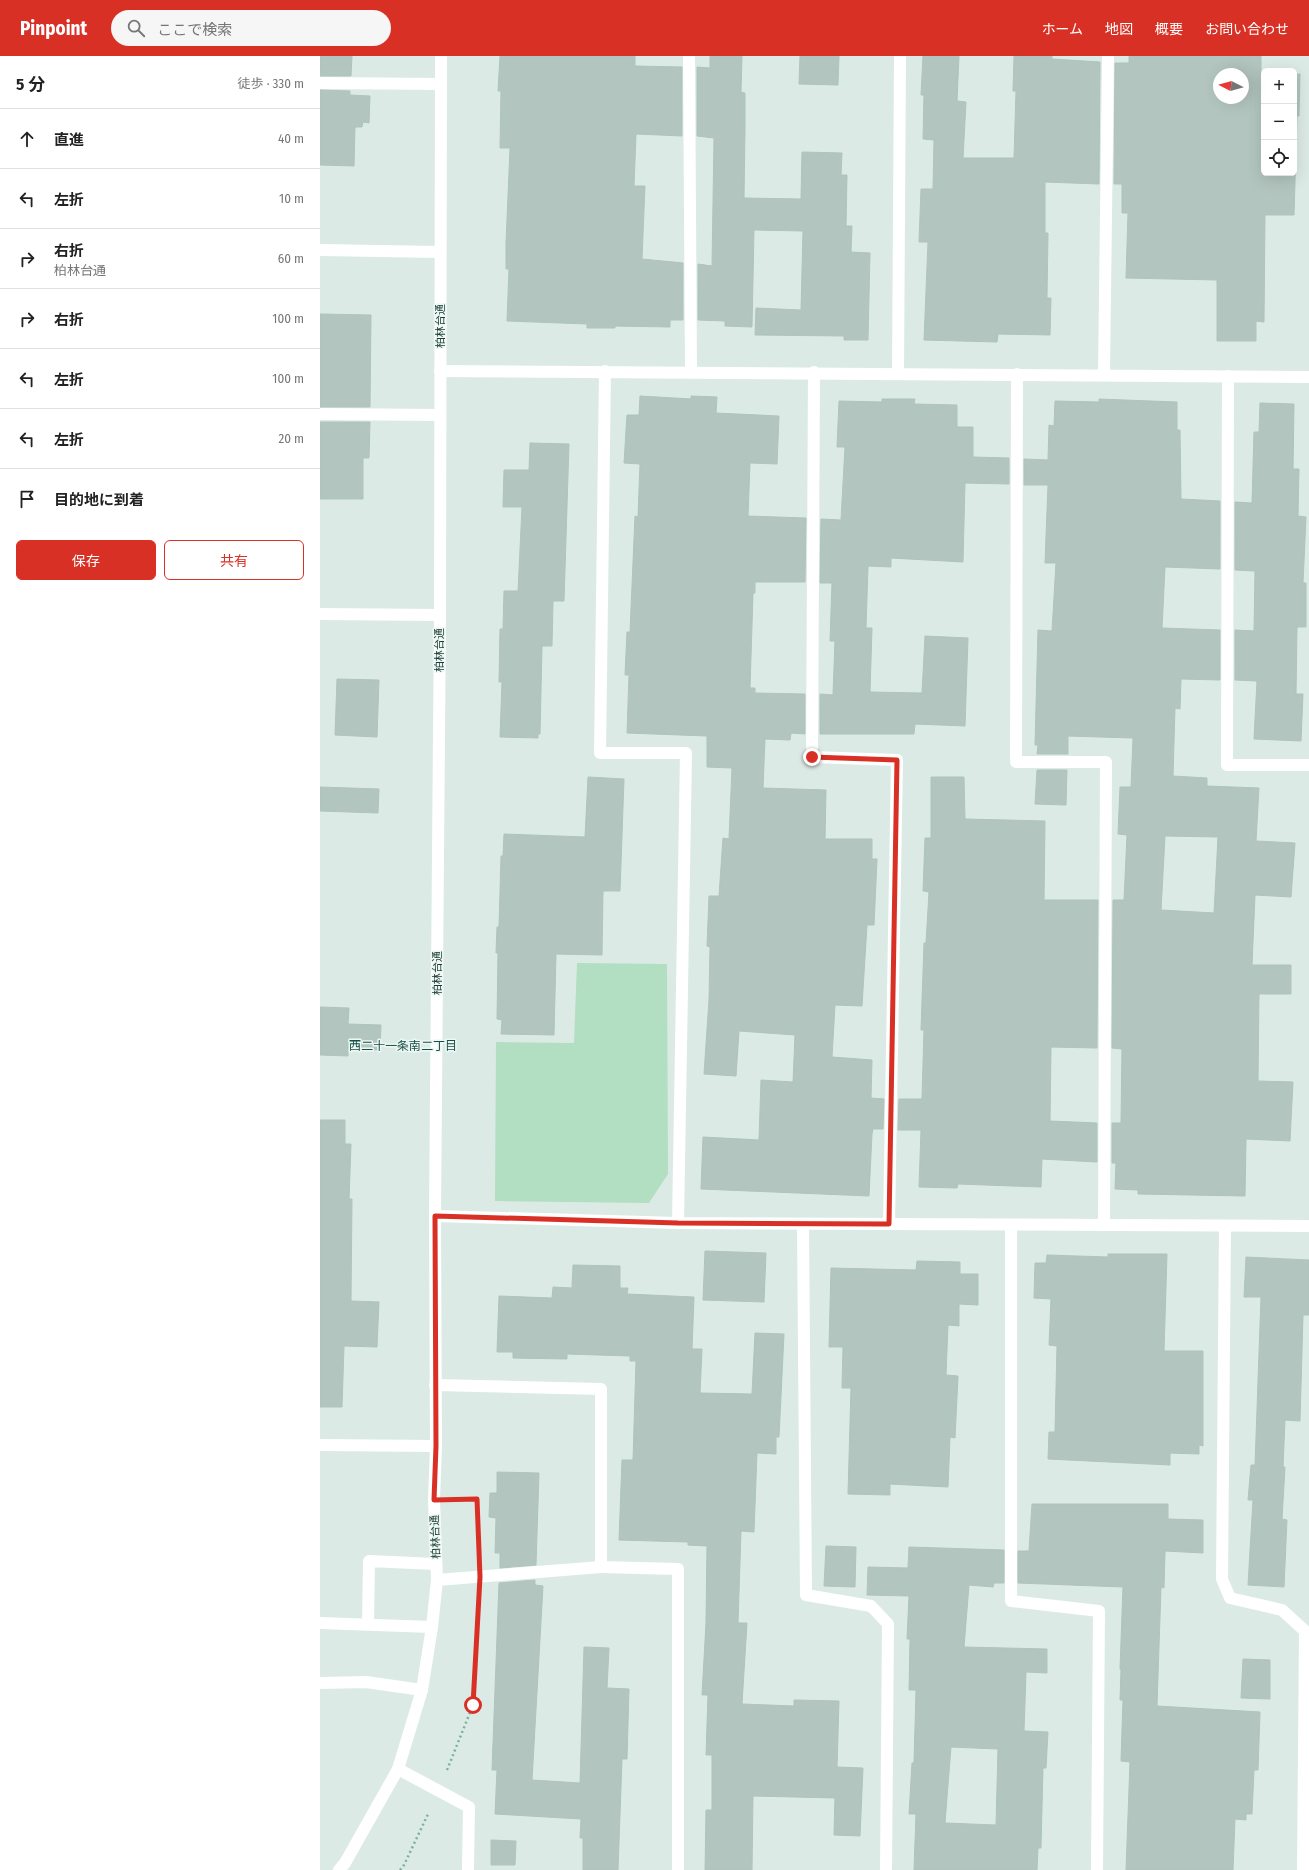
<!DOCTYPE html>
<html lang="ja">
<head>
<meta charset="utf-8">
<style>
  :root { --surface:#fff; --page:#f6f6f6; --text:#222; --muted:#767676; --line:#e0e0e0; --accent:#d93025 }
  body { margin:0; font-family:"Fira Sans Condensed","Noto Sans JP",sans-serif; background:var(--page); color:var(--text) }
  .controls { position:absolute; right:12px; top:12px; display:grid; overflow:hidden; border-radius:6px; box-shadow:0 4px 16px #0002 }
  .controls button { width:36px; height:36px; display:grid; place-items:center; padding:0; border:0; border-bottom:1px solid var(--line); background:var(--surface); color:var(--text); font:20px sans-serif }
  .compass { position:absolute; left:893px; top:12px; width:36px; height:36px; border-radius:50%; background:var(--surface); box-shadow:0 4px 16px #0002; rotate:276deg }
  .stop { position:absolute; width:12px; height:12px; margin:-9px; border:3px solid #d93025; border-radius:50%; background:#fff }
  .stop.end { background:#d93025; border-color:#fff; box-shadow:0 1px 4px #0008 }
  .list { margin:0; padding:0; list-style:none }
  h2 { display:flex; justify-content:space-between; align-items:center; height:52px; margin:0; padding:0 16px; font-size:17px }
  h2 small { font-size:13px; font-weight:400; color:var(--muted) }
  .list li { display:grid; grid-template-columns:26px 1fr auto; gap:12px; align-items:center; box-sizing:border-box; height:60px; padding:0 16px; border-top:1px solid var(--line) }
  .list b { display:block; font-size:15px; white-space:nowrap }
  .list p { margin:0; font-size:13px; white-space:nowrap; color:var(--muted) }
  .list em { font-size:13px; font-style:normal; color:var(--muted) }
  .actions { display:flex; gap:8px; padding:12px 16px }
  .actions a { flex:1; padding:9px 0; border:1px solid var(--accent); border-radius:6px; text-align:center; font-size:14px; color:var(--accent) }
  .actions .main { background:var(--accent); color:#fff }
  .icon { flex:none; width:22px; height:22px; fill:none; stroke:currentColor; stroke-width:2; stroke-linecap:round; stroke-linejoin:round }
  .map { position:relative; flex:none; width:989px; height:1814px; overflow:hidden }
  header { display:flex; align-items:center; gap:24px; box-sizing:border-box; height:56px; padding:0 20px; background:var(--accent); color:#fff }
  header strong { font-size:19px }
  nav { display:flex; gap:22px; margin-inline-start:auto; font-size:14px }
  .search { width:280px; height:36px; background:var(--page); display:flex; align-items:center; gap:10px; box-sizing:border-box; padding:0 14px; border-radius:22px; color:var(--muted); font-size:15px }
  main { display:flex }
  aside { flex:1; background:var(--surface) }
  .map>svg:first-child { display:block }
  .green { fill:#b2dec1 }
  .building { fill:#b2c5be; stroke:#aec4bd; fill-rule:evenodd }
  .lines { fill:none; stroke-linecap:round; stroke-linejoin:round }
  .path { stroke:#79b1a3; stroke-width:2.5; stroke-dasharray:2 3; stroke-linecap:butt }
  .service { stroke:#fff; stroke-width:12 }
  .minor { stroke:#fff; stroke-width:12 }
  .tertiary { stroke:#fff; stroke-width:12 }
  .route { stroke:#d93025; stroke-width:5 }
  .labels { text-anchor:middle; stroke-width:3; stroke-linejoin:round; paint-order:stroke }
  .street-label { font-size:11px; fill:#1d3b35; stroke:#edf7f3 }
  .neighbourhood-label { font-size:12px; fill:#174e45; stroke:#edf7f3 }
</style>
</head>
<body>
<header>
<strong>Pinpoint</strong>
<div class="search"><svg class="icon" aria-label="search" viewBox="0 0 24 24"><circle cx="10" cy="10" r="6"/><path d="M15 15l6 6"/></svg>ここで検索</div>
<nav><a>ホーム</a><a>地図</a><a>概要</a><a>お問い合わせ</a></nav>
</header>
<main>
<aside>
<h2>5 分<small>徒歩 · 330 m</small></h2>
<ul class="list">
<li><svg class="icon" aria-label="ahead" viewBox="0 0 24 24"><path d="M12 20V5M6 11l6-6 6 6"/></svg><div><b>直進</b></div><em>40 m</em></li>
<li><svg class="icon" aria-label="left" viewBox="0 0 24 24"><path d="M17 20v-9H6M10 6l-5 5 5 5"/></svg><div><b>左折</b></div><em>10 m</em></li>
<li><svg class="icon" aria-label="right" viewBox="0 0 24 24"><path d="M7 20v-9h11M14 6l5 5-5 5"/></svg><div><b>右折</b><p>柏林台通</p></div><em>60 m</em></li>
<li><svg class="icon" aria-label="right" viewBox="0 0 24 24"><path d="M7 20v-9h11M14 6l5 5-5 5"/></svg><div><b>右折</b></div><em>100 m</em></li>
<li><svg class="icon" aria-label="left" viewBox="0 0 24 24"><path d="M17 20v-9H6M10 6l-5 5 5 5"/></svg><div><b>左折</b></div><em>100 m</em></li>
<li><svg class="icon" aria-label="left" viewBox="0 0 24 24"><path d="M17 20v-9H6M10 6l-5 5 5 5"/></svg><div><b>左折</b></div><em>20 m</em></li>
<li><svg class="icon" aria-label="arrive" viewBox="0 0 24 24"><path d="M6 21V4h12l-3 4 3 4H6"/></svg><div><b>目的地に到着</b></div></li>
</ul>
<div class="actions"><a class="main">保存</a><a>共有</a></div>
</aside>
<div class="map">
<svg width="989" height="1814" viewBox="0 0 989 1814">
  <rect width="100%" height="100%" fill="#dceae5"/>
  <path class="green" d="M 257,907 L 347,908 L 348,1118 L 329,1147 L 175,1145 L 176,986 L 254,987 Z"/>
  <g class="building">
    <path d="M 0,0 L 32,0 L 31,20 L 0,20 Z"/>
    <path d="M 180,0 L 315,0 L 315,10 L 362,11 L 362,80 L 316,78 L 314,130 L 325,130 L 322,203 L 363,207 L 363,264 L 350,264 L 350,271 L 295,270 L 295,272 L 267,272 L 267,268 L 187,265 L 189,213 L 186,213 L 186,187 L 190,92 L 180,92 L 181,35 L 178,35 Z"/>
    <path d="M 390,0 L 422,0 L 421,36 L 425,37 L 425,73 L 424,142 L 481,143 L 482,96 L 522,97 L 521,119 L 527,119 L 526,170 L 532,170 L 531,196 L 550,197 L 548,284 L 524,284 L 524,280 L 435,279 L 436,252 L 481,254 L 483,175 L 434,174 L 432,271 L 405,270 L 405,265 L 378,264 L 378,208 L 392,210 L 394,82 L 377,80 L 377,11 L 390,12 Z"/>
    <path d="M 480,0 L 519,0 L 518,29 L 479,28 Z"/>
    <path d="M 603,0 L 639,0 L 637,45 L 646,46 L 643,102 L 694,102 L 696,35 L 693,35 L 694,0 L 732,0 L 732,3 L 780,6 L 779,128 L 725,126 L 725,177 L 728,177 L 727,242 L 731,242 L 730,279 L 678,278 L 677,286 L 604,284 L 608,186 L 599,186 L 601,133 L 613,133 L 614,84 L 603,83 L 604,39 L 601,39 Z"/>
    <path d="M 809,0 L 941,0 L 941,18 L 944,18 L 944,117 L 974,117 L 974,18 L 980,18 L 979,60 L 977,60 L 974,159 L 945,159 L 944,266 L 936,265 L 936,285 L 897,285 L 897,224 L 806,222 L 808,157 L 802,157 L 802,128 L 794,128 L 795,7 L 809,7 ZM 899,18 L 923,18 L 923,42 L 899,42 Z"/>
    <path d="M 0,34 L 30,35 L 30,39 L 50,40 L 49,67 L 43,66 L 42,71 L 35,71 L 34,110 L 0,109 Z"/>
    <path d="M 0,258 L 51,259 L 50,351 L 0,351 Z"/>
    <path d="M 320,340 L 371,343 L 371,340 L 397,341 L 396,357 L 459,360 L 457,408 L 430,407 L 428,460 L 486,462 L 485,526 L 435,526 L 435,537 L 433,537 L 430,632 L 435,632 L 435,637 L 485,638 L 485,678 L 471,677 L 470,684 L 445,683 L 443,732 L 506,734 L 505,783 L 552,783 L 552,803 L 557,803 L 554,869 L 547,869 L 542,950 L 515,949 L 512,1001 L 552,1004 L 551,1042 L 564,1043 L 563,1073 L 553,1073 L 552,1078 L 549,1140 L 381,1133 L 383,1081 L 439,1084 L 441,1024 L 473,1026 L 475,979 L 419,975 L 416,1020 L 384,1018 L 389,944 L 390,891 L 387,890 L 389,840 L 399,840 L 403,782 L 409,783 L 412,712 L 387,711 L 387,680 L 307,677 L 309,619 L 305,619 L 307,576 L 310,576 L 315,460 L 318,461 L 320,408 L 304,407 L 307,359 L 319,359 Z"/>
    <path d="M 562,343 L 595,343 L 594,348 L 637,349 L 637,371 L 653,371 L 653,401 L 689,402 L 689,428 L 645,427 L 643,506 L 571,502 L 571,511 L 548,510 L 546,572 L 552,572 L 550,636 L 602,637 L 605,580 L 648,582 L 645,670 L 595,668 L 594,678 L 500,678 L 500,638 L 513,639 L 515,585 L 510,585 L 512,527 L 500,527 L 501,463 L 521,464 L 525,391 L 517,391 L 519,345 L 562,346 Z"/>
    <path d="M 779,343 L 857,346 L 857,374 L 860,374 L 861,443 L 900,445 L 900,513 L 845,511 L 842,572 L 900,574 L 900,624 L 861,623 L 860,653 L 855,652 L 853,720 L 887,722 L 887,730 L 939,732 L 936,785 L 975,787 L 971,841 L 935,839 L 932,909 L 971,909 L 971,938 L 939,938 L 938,1025 L 973,1026 L 970,1085 L 926,1083 L 925,1140 L 818,1138 L 818,1134 L 795,1133 L 796,1107 L 792,1107 L 792,1067 L 801,1067 L 802,993 L 792,992 L 793,844 L 804,844 L 807,779 L 798,778 L 800,731 L 811,731 L 813,682 L 748,680 L 748,698 L 717,698 L 718,689 L 715,689 L 718,574 L 732,575 L 736,507 L 725,507 L 728,429 L 704,429 L 704,403 L 728,404 L 729,369 L 734,370 L 735,345 L 779,346 ZM 845,780 L 898,781 L 894,857 L 841,854 Z"/>
    <path d="M 940,347 L 974,348 L 973,413 L 979,413 L 978,460 L 986,461 L 983,527 L 986,527 L 986,571 L 977,571 L 976,638 L 983,638 L 981,685 L 934,683 L 937,625 L 915,624 L 915,574 L 934,575 L 935,515 L 915,514 L 915,446 L 932,447 L 934,376 L 939,376 Z"/>
    <path d="M 0,366 L 50,366 L 49,402 L 43,402 L 43,443 L 0,443 Z"/>
    <path d="M 210,387 L 249,388 L 244,545 L 233,545 L 232,590 L 222,590 L 220,678 L 218,678 L 218,682 L 180,681 L 182,626 L 179,626 L 180,573 L 183,573 L 184,535 L 198,535 L 202,451 L 183,451 L 184,414 L 209,414 Z"/>
    <path d="M 17,623 L 59,624 L 57,681 L 15,679 Z"/>
    <path d="M 717,714 L 747,714 L 746,749 L 715,748 Z"/>
    <path d="M 268,721 L 304,723 L 300,835 L 283,835 L 282,899 L 236,898 L 234,979 L 181,978 L 182,964 L 177,963 L 178,897 L 176,897 L 177,871 L 179,871 L 181,800 L 183,800 L 184,778 L 265,781 Z"/>
    <path d="M 611,721 L 644,721 L 645,763 L 725,765 L 724,844 L 778,844 L 777,992 L 731,991 L 730,1065 L 777,1067 L 777,1106 L 722,1103 L 721,1131 L 638,1128 L 637,1132 L 599,1131 L 601,1074 L 578,1074 L 579,1043 L 602,1043 L 604,974 L 601,974 L 604,887 L 606,887 L 609,836 L 603,835 L 605,782 L 611,782 Z"/>
    <path d="M 0,731 L 59,733 L 58,757 L 0,755 Z"/>
    <path d="M 0,951 L 29,952 L 28,968 L 61,969 L 60,994 L 28,992 L 28,1000 L 0,999 Z"/>
    <path d="M 0,1064 L 25,1064 L 25,1088 L 31,1088 L 29,1143 L 32,1143 L 31,1245 L 59,1246 L 57,1291 L 24,1290 L 22,1351 L 0,1351 Z"/>
    <path d="M 385,1195 L 446,1197 L 444,1246 L 383,1244 Z"/>
    <path d="M 788,1198 L 847,1198 L 844,1295 L 883,1295 L 883,1390 L 879,1389 L 879,1398 L 850,1397 L 850,1409 L 728,1403 L 729,1376 L 735,1376 L 737,1290 L 729,1289 L 731,1243 L 714,1242 L 715,1207 L 726,1207 L 727,1199 L 788,1201 Z"/>
    <path d="M 926,1201 L 989,1204 L 989,1259 L 983,1259 L 980,1365 L 965,1364 L 963,1411 L 965,1411 L 962,1463 L 967,1464 L 964,1531 L 928,1529 L 933,1444 L 928,1444 L 931,1409 L 935,1409 L 941,1241 L 924,1241 Z"/>
    <path d="M 597,1205 L 640,1206 L 640,1218 L 658,1218 L 658,1249 L 639,1248 L 639,1270 L 628,1269 L 626,1319 L 638,1320 L 635,1382 L 630,1381 L 628,1431 L 570,1428 L 570,1439 L 528,1438 L 531,1332 L 522,1332 L 523,1291 L 509,1291 L 511,1212 L 596,1214 Z"/>
    <path d="M 253,1209 L 300,1210 L 300,1232 L 308,1232 L 307,1238 L 374,1241 L 372,1293 L 382,1293 L 380,1337 L 432,1338 L 435,1277 L 464,1278 L 459,1381 L 456,1381 L 456,1398 L 437,1397 L 434,1476 L 421,1475 L 418,1567 L 427,1567 L 422,1648 L 474,1650 L 474,1644 L 519,1645 L 517,1711 L 543,1712 L 540,1780 L 514,1779 L 515,1742 L 433,1740 L 432,1814 L 385,1814 L 386,1754 L 392,1754 L 392,1699 L 386,1699 L 388,1639 L 382,1639 L 386,1567 L 387,1490 L 368,1489 L 368,1486 L 299,1484 L 302,1404 L 313,1404 L 316,1305 L 310,1305 L 310,1300 L 247,1298 L 247,1303 L 193,1302 L 193,1296 L 177,1296 L 179,1240 L 232,1242 L 233,1231 L 252,1232 Z"/>
    <path d="M 177,1416 L 219,1417 L 216,1509 L 180,1512 L 180,1497 L 175,1497 L 176,1462 L 169,1461 L 170,1437 L 177,1437 Z"/>
    <path d="M 712,1448 L 848,1448 L 848,1463 L 883,1464 L 883,1497 L 845,1495 L 844,1532 L 841,1531 L 837,1650 L 940,1656 L 938,1714 L 934,1714 L 932,1758 L 926,1758 L 926,1764 L 915,1763 L 913,1814 L 806,1814 L 810,1706 L 801,1705 L 803,1644 L 800,1644 L 801,1613 L 800,1613 L 803,1531 L 698,1527 L 698,1495 L 709,1495 Z"/>
    <path d="M 506,1490 L 536,1491 L 535,1531 L 504,1530 Z"/>
    <path d="M 589,1491 L 684,1494 L 684,1527 L 674,1527 L 673,1531 L 649,1529 L 644,1591 L 727,1593 L 727,1617 L 706,1616 L 704,1675 L 728,1676 L 726,1712 L 723,1712 L 721,1792 L 718,1792 L 717,1814 L 594,1814 L 596,1758 L 589,1758 L 592,1707 L 594,1707 L 596,1634 L 589,1634 L 590,1583 L 587,1583 L 589,1540 L 547,1539 L 548,1511 L 588,1512 ZM 631,1691 L 678,1693 L 676,1769 L 625,1767 Z"/>
    <path d="M 215,1524 L 215,1529 L 223,1530 L 212,1724 L 260,1727 L 264,1591 L 289,1592 L 287,1632 L 309,1633 L 307,1703 L 302,1703 L 298,1814 L 263,1814 L 263,1782 L 260,1782 L 261,1763 L 175,1758 L 177,1714 L 172,1714 L 179,1527 Z"/>
    <path d="M 923,1603 L 950,1604 L 950,1643 L 921,1642 Z"/>
    <path d="M 171,1784 L 196,1785 L 195,1809 L 171,1809 Z"/>
  </g>
  <g class="lines">
    <g class="path">
      <path d="M 137,1444 L 157,1443 L 160,1498"/>
      <path d="M 127,1714 L 153,1649 L 159,1543"/>
      <path d="M 80,1814 L 84,1809 L 109,1756"/>
    </g>
    <g class="service">
      <path d="M 117,1524 L 281,1511"/>
      <path d="M 0,1567 L 112,1571"/>
      <path d="M 48,1568 L 49,1505 L 116,1508"/>
      <path d="M 0,1627 L 46,1626 L 102,1634"/>
    </g>
    <g class="minor">
      <path d="M 369,0 L 371,315"/>
      <path d="M 0,27 L 121,28"/>
      <path d="M 0,194 L 120,196"/>
      <path d="M 120,315 L 989,321"/>
      <path d="M 285,315 L 280,697 L 366,697 L 358,1167"/>
      <path d="M 494,316 L 492,701 L 577,704 L 569,1168"/>
      <path d="M 578,317 L 580,0"/>
      <path d="M 697,318 L 696,706 L 786,706 L 784,1169"/>
      <path d="M 784,318 L 788,0"/>
      <path d="M 908,320 L 907,709 L 989,709"/>
      <path d="M 0,358 L 120,359"/>
      <path d="M 0,558 L 120,559"/>
      <path d="M 483,1168 L 486,1539 L 551,1550 L 568,1568 L 566,1814"/>
      <path d="M 691,1169 L 691,1545 L 779,1555 L 777,1814"/>
      <path d="M 905,1170 L 902,1523 L 910,1542 L 962,1554 L 985,1575 L 983,1814"/>
      <path d="M 115,1329 L 281,1333 L 281,1511 L 358,1513 L 358,1814"/>
      <path d="M 0,1389 L 116,1390"/>
      <path d="M 78,1713 L 149,1751 L 148,1814"/>
      <path d="M 19,1814 L 25,1807 L 78,1713 L 102,1634 L 112,1571 L 117,1524 L 114,1444 L 116,1390 L 115,1160 L 120,559 L 121,0"/>
    </g>
    <path class="tertiary" d="M 115,1160 L 358,1167 L 989,1170"/>
  </g>
  <g class="lines">
    <path class="route" d="M 153,1649 L 160,1521 L 157,1443 L 114,1444 L 116,1390 L 115,1160 L 358,1167 L 569,1168 L 577,704 L 492,701"/>
  </g>
  <g class="labels">
    <g class="street-label">
      <text transform="translate(120 270) rotate(-90)" y="4">柏林台通</text>
      <text transform="translate(119 594) rotate(-90)" y="4">柏林台通</text>
      <text transform="translate(117 917) rotate(-90)" y="4">柏林台通</text>
      <text transform="translate(115 1481) rotate(-92)" y="4">柏林台通</text>
    </g>
    <g class="neighbourhood-label">
      <text x="83" y="994">西二十一条南二丁目</text>
    </g>
  </g>
</svg>
<div class="controls">
<button>+</button>
<button>−</button>
<button><svg class="icon" aria-label="locate" viewBox="0 0 24 24"><circle cx="12" cy="12" r="6"/><path d="M12 2v4M12 18v4M2 12h4M18 12h4"/></svg></button>
</div>
<svg class="compass" viewBox="-18 -18 36 36"><path d="M0-13l5 13h-10z" fill="#e53935"/><path d="M0 13l5-13h-10z" fill="#767676"/></svg>
<div class="stop" style="left:153px;top:1649px"></div>
<div class="stop end" style="left:492px;top:701px"></div>
</div>
</main>
</body>
</html>
